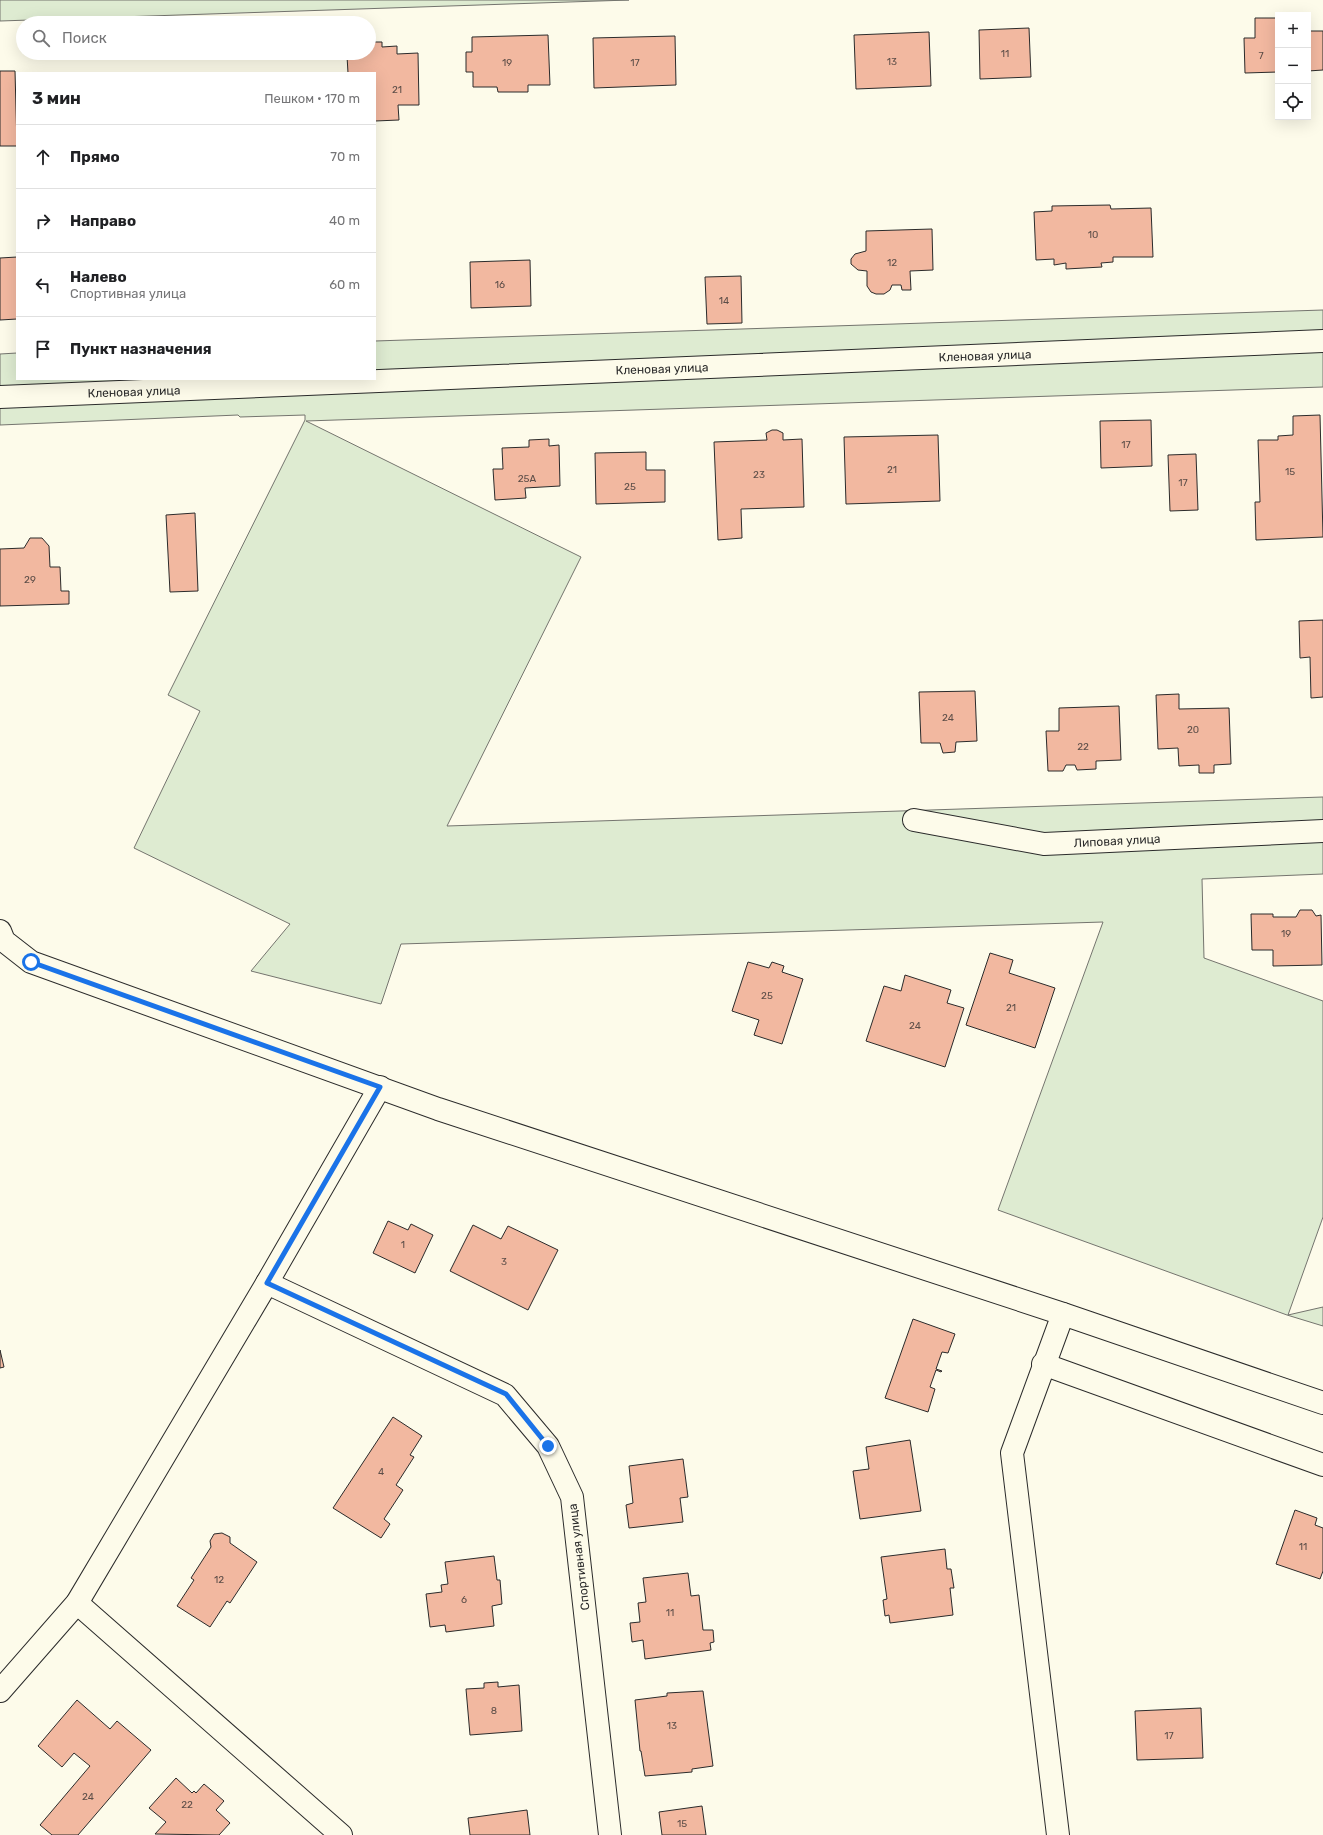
<!DOCTYPE html>
<html lang="ru">
<head>
<meta charset="utf-8">
<style>
  :root { --surface:#fff; --page:#f2f2f2; --text:#202124; --muted:#757577; --line:#e0e0e0 }
  body { margin:0; font-family:Rubik,sans-serif; background:var(--page); color:var(--text) }
  .controls { position:absolute; right:12px; top:12px; display:grid; overflow:hidden; border-radius:0px; box-shadow:0 4px 16px #0002 }
  .controls button { width:36px; height:36px; display:grid; place-items:center; padding:0; border:0; border-bottom:1px solid var(--line); background:var(--surface); color:var(--text); font:20px sans-serif }
  .stop { position:absolute; width:12px; height:12px; margin:-9px; border:3px solid #1a73e8; border-radius:50%; background:#fff }
  .stop.end { background:#1a73e8; border-color:#fff; box-shadow:0 1px 4px #0008 }
  .list { margin:0; padding:0; list-style:none }
  h2 { display:flex; justify-content:space-between; align-items:center; height:52px; margin:0; padding:0 16px; font-size:17px }
  h2 small { font-size:13px; font-weight:400; color:var(--muted) }
  .list li { display:grid; grid-template-columns:26px 1fr auto; gap:12px; align-items:center; box-sizing:border-box; height:64px; padding:0 16px; border-top:1px solid var(--line) }
  .list b { display:block; font-size:15px; white-space:nowrap }
  .list p { margin:0; font-size:13px; white-space:nowrap; color:var(--muted) }
  .list em { font-size:13px; font-style:normal; color:var(--muted) }
  .icon { flex:none; width:22px; height:22px; fill:none; stroke:currentColor; stroke-width:2; stroke-linecap:round; stroke-linejoin:round }
  .map { position:relative; flex:none; width:1323px; height:1835px; overflow:hidden }
  .search { position:absolute; background:var(--surface); box-shadow:0 4px 16px #0002; left:16px; top:16px; width:360px; height:44px; display:flex; align-items:center; gap:10px; box-sizing:border-box; padding:0 14px; border-radius:22px; color:var(--muted); font-size:15px }
  .panel { position:absolute; background:var(--surface); box-shadow:0 4px 16px #0002; left:16px; top:72px; width:360px; height:308px; border-radius:0px }
  .map>svg:first-child { display:block }
  .green { fill:#deebd1; stroke:#74746e }
  .building { fill:#f2b8a0; stroke:#2b2b2b }
  .lines { fill:none; stroke-linecap:round; stroke-linejoin:round }
  .minor-casing { stroke:#2b2b2b; stroke-width:24 }
  .minor { stroke:#fdfbea; stroke-width:22 }
  .route { stroke:#1a73e8; stroke-width:5 }
  .labels { text-anchor:middle; stroke-width:3; stroke-linejoin:round; paint-order:stroke }
  .number-label { font-size:10px; fill:#5d4e48 }
  .street-label { font-size:12px; fill:#2b2b2b; stroke:#fdfbea }
</style>
</head>
<body>
<div class="map">
<svg width="1323" height="1835" viewBox="0 0 1323 1835">
  <rect width="100%" height="100%" fill="#fdfbea"/>
  <g class="green">
    <path d="M 0,0 L 629,0 L 0,21 Z"/>
    <path d="M 1323,310 L 1323,387 L 306,421 L 581,557 L 447,826 L 1323,797 L 1323,874 L 1202,879 L 1204,958 L 1323,1001 L 1323,1217 L 1288,1315 L 1323,1307 L 1323,1326 L 1287,1315 L 998,1210 L 1103,922 L 401,944 L 381,1004 L 251,971 L 290,924 L 134,848 L 200,711 L 168,695 L 305,420 L 305,415 L 240,417 L 238,415 L 0,425 L 0,354 L 17,353 L 17,379 L 375,379 L 375,341 Z"/>
  </g>
  <g class="building">
    <path d="M 1255,18 L 1278,18 L 1278,72 L 1245,73 L 1244,38 L 1255,38 Z"/>
    <path d="M 1029,28 L 1031,77 L 980,79 L 979,30 Z"/>
    <path d="M 1308,31 L 1323,31 L 1323,70 L 1308,71 Z"/>
    <path d="M 929,32 L 931,86 L 856,89 L 854,35 Z"/>
    <path d="M 548,35 L 550,85 L 528,85 L 528,92 L 498,92 L 497,87 L 473,87 L 473,72 L 466,72 L 466,52 L 472,52 L 472,37 Z"/>
    <path d="M 675,36 L 676,85 L 594,88 L 593,38 Z"/>
    <path d="M 369,42 L 382,42 L 382,47 L 397,46 L 397,54 L 418,53 L 419,105 L 398,105 L 399,120 L 375,121 L 375,73 L 348,73 L 347,56 L 365,55 L 365,53 L 369,53 Z"/>
    <path d="M 0,71 L 15,71 L 17,146 L 0,146 Z"/>
    <path d="M 1110,205 L 1111,209 L 1151,208 L 1153,257 L 1113,257 L 1113,262 L 1101,263 L 1102,267 L 1066,269 L 1066,263 L 1054,265 L 1054,259 L 1036,260 L 1034,212 L 1052,211 L 1052,206 Z"/>
    <path d="M 932,229 L 933,270 L 910,271 L 911,290 L 902,290 L 901,285 L 892,285 L 890,290 L 884,294 L 876,294 L 871,292 L 867,286 L 867,271 L 858,270 L 851,264 L 851,259 L 855,254 L 866,251 L 866,231 Z"/>
    <path d="M 17,257 L 17,319 L 0,320 L 0,258 Z"/>
    <path d="M 530,260 L 531,306 L 471,308 L 470,262 Z"/>
    <path d="M 741,276 L 742,323 L 707,324 L 705,277 Z"/>
    <path d="M 1320,415 L 1323,537 L 1256,540 L 1255,502 L 1260,502 L 1258,440 L 1278,440 L 1278,436 L 1293,435 L 1293,416 Z"/>
    <path d="M 1151,420 L 1152,466 L 1101,468 L 1100,421 Z"/>
    <path d="M 772,430 L 777,430 L 783,433 L 783,440 L 802,439 L 804,507 L 741,509 L 742,538 L 718,540 L 714,442 L 767,440 L 766,433 Z"/>
    <path d="M 938,435 L 940,501 L 846,504 L 844,437 Z"/>
    <path d="M 549,439 L 549,446 L 559,445 L 560,486 L 525,488 L 526,498 L 495,500 L 493,469 L 503,469 L 502,448 L 529,447 L 529,440 Z"/>
    <path d="M 646,452 L 646,470 L 665,470 L 665,502 L 596,504 L 595,453 Z"/>
    <path d="M 1196,454 L 1198,510 L 1170,511 L 1168,455 Z"/>
    <path d="M 195,513 L 198,591 L 170,592 L 166,515 Z"/>
    <path d="M 30,538 L 42,538 L 49,546 L 50,567 L 60,567 L 61,591 L 69,591 L 69,604 L 0,606 L 0,549 L 24,548 Z"/>
    <path d="M 1323,620 L 1323,697 L 1311,698 L 1310,657 L 1300,658 L 1299,621 Z"/>
    <path d="M 975,691 L 977,741 L 956,742 L 955,752 L 943,753 L 940,743 L 921,743 L 919,692 Z"/>
    <path d="M 1179,694 L 1179,709 L 1229,708 L 1231,764 L 1214,765 L 1214,773 L 1199,773 L 1199,765 L 1179,766 L 1178,748 L 1158,749 L 1156,695 Z"/>
    <path d="M 1119,706 L 1121,760 L 1096,761 L 1096,769 L 1077,770 L 1075,765 L 1066,765 L 1063,771 L 1048,771 L 1046,731 L 1059,731 L 1059,708 Z"/>
    <path d="M 1300,910 L 1312,910 L 1316,916 L 1321,915 L 1322,965 L 1273,966 L 1273,950 L 1252,950 L 1251,914 L 1273,914 L 1273,917 L 1296,917 Z"/>
    <path d="M 990,953 L 1013,960 L 1009,973 L 1055,988 L 1035,1048 L 966,1025 Z"/>
    <path d="M 748,962 L 769,968 L 772,962 L 784,966 L 782,972 L 803,979 L 782,1044 L 754,1035 L 759,1020 L 732,1011 Z"/>
    <path d="M 905,975 L 951,990 L 947,1003 L 964,1008 L 945,1067 L 866,1041 L 884,986 L 901,991 Z"/>
    <path d="M 388,1221 L 408,1230 L 411,1224 L 433,1235 L 415,1273 L 373,1253 Z"/>
    <path d="M 473,1225 L 501,1239 L 508,1226 L 558,1250 L 528,1310 L 450,1271 Z"/>
    <path d="M 913,1319 L 955,1334 L 948,1353 L 942,1352 L 936,1369 L 942,1371 L 941,1372 L 936,1370 L 930,1387 L 935,1389 L 928,1412 L 885,1398 Z"/>
    <path d="M 0,1350 L 4,1367 L 0,1368 Z"/>
    <path d="M 393,1417 L 422,1436 L 410,1455 L 414,1457 L 396,1485 L 403,1490 L 384,1519 L 390,1524 L 381,1538 L 333,1508 Z"/>
    <path d="M 910,1440 L 921,1511 L 860,1519 L 853,1471 L 869,1469 L 866,1447 Z"/>
    <path d="M 683,1459 L 688,1497 L 680,1498 L 683,1522 L 629,1528 L 626,1505 L 633,1503 L 629,1466 Z"/>
    <path d="M 1295,1510 L 1317,1518 L 1315,1525 L 1323,1528 L 1323,1571 L 1320,1579 L 1276,1564 Z"/>
    <path d="M 222,1533 L 230,1537 L 230,1543 L 257,1562 L 230,1603 L 227,1601 L 210,1627 L 177,1606 L 194,1580 L 191,1578 L 211,1547 L 210,1541 L 214,1534 Z"/>
    <path d="M 945,1549 L 947,1569 L 951,1569 L 954,1588 L 950,1588 L 953,1615 L 890,1623 L 889,1615 L 885,1616 L 883,1600 L 887,1599 L 881,1557 Z"/>
    <path d="M 494,1556 L 497,1580 L 500,1580 L 502,1604 L 492,1606 L 494,1626 L 446,1632 L 445,1625 L 430,1627 L 426,1594 L 442,1592 L 441,1585 L 448,1584 L 445,1562 Z"/>
    <path d="M 688,1573 L 691,1596 L 699,1595 L 703,1630 L 713,1630 L 714,1642 L 710,1643 L 711,1650 L 645,1659 L 643,1640 L 632,1642 L 630,1623 L 640,1622 L 638,1603 L 646,1602 L 643,1578 Z"/>
    <path d="M 498,1682 L 498,1687 L 519,1685 L 522,1731 L 470,1735 L 466,1689 L 484,1688 L 484,1683 Z"/>
    <path d="M 703,1691 L 713,1766 L 692,1769 L 692,1772 L 645,1776 L 641,1751 L 640,1751 L 635,1700 L 667,1696 L 667,1693 Z"/>
    <path d="M 77,1700 L 110,1729 L 117,1721 L 151,1750 L 78,1835 L 52,1835 L 40,1825 L 90,1766 L 74,1753 L 62,1767 L 38,1746 Z"/>
    <path d="M 1201,1708 L 1203,1758 L 1137,1760 L 1135,1711 Z"/>
    <path d="M 176,1778 L 192,1793 L 194,1791 L 196,1793 L 204,1784 L 224,1801 L 216,1810 L 230,1823 L 219,1835 L 155,1834 L 166,1822 L 149,1808 Z"/>
    <path d="M 702,1806 L 706,1835 L 662,1835 L 659,1812 Z"/>
    <path d="M 527,1810 L 530,1835 L 470,1835 L 468,1818 Z"/>
  </g>
  <g class="lines">
    <g class="minor-casing">
      <g id="minor">
        <path d="M 0,397 L 1323,341"/>
        <path d="M 914,820 L 1044,844 L 1323,831"/>
        <path d="M 0,931 L 4,941 L 31,962 L 438,1109 L 1063,1314 L 1323,1403"/>
        <path d="M 267,1283 L 505,1395 L 548,1446 L 572,1497 L 610,1835"/>
        <path d="M 1043,1364 L 1323,1465"/>
        <path d="M 77,1603 L 341,1835"/>
        <path d="M 0,1691 L 77,1603 L 267,1283 L 380,1087"/>
        <path d="M 1058,1835 L 1012,1453 L 1063,1314"/>
      </g>
    </g>
    <use href="#minor" class="minor"/>
  </g>
  <g class="lines">
    <path class="route" d="M 31,962 L 380,1087 L 267,1283 L 506,1394 L 548,1446"/>
  </g>
  <g class="labels">
    <g class="number-label">
      <text x="1005" y="57">11</text>
      <text x="1261" y="59">7</text>
      <text x="892" y="65">13</text>
      <text x="507" y="66">19</text>
      <text x="635" y="66">17</text>
      <text x="397" y="93">21</text>
      <text x="1093" y="238">10</text>
      <text x="892" y="266">12</text>
      <text x="500" y="288">16</text>
      <text x="724" y="304">14</text>
      <text x="1126" y="448">17</text>
      <text x="892" y="473">21</text>
      <text x="1290" y="475">15</text>
      <text x="759" y="478">23</text>
      <text x="527" y="482">25А</text>
      <text x="1183" y="486">17</text>
      <text x="630" y="490">25</text>
      <text x="30" y="583">29</text>
      <text x="948" y="721">24</text>
      <text x="1193" y="733">20</text>
      <text x="1083" y="750">22</text>
      <text x="1286" y="937">19</text>
      <text x="767" y="999">25</text>
      <text x="1011" y="1011">21</text>
      <text x="915" y="1029">24</text>
      <text x="403" y="1248">1</text>
      <text x="504" y="1265">3</text>
      <text x="381" y="1475">4</text>
      <text x="1303" y="1550">11</text>
      <text x="219" y="1583">12</text>
      <text x="464" y="1603">6</text>
      <text x="670" y="1616">11</text>
      <text x="494" y="1714">8</text>
      <text x="672" y="1729">13</text>
      <text x="1169" y="1739">17</text>
      <text x="88" y="1800">24</text>
      <text x="187" y="1808">22</text>
      <text x="682" y="1827">15</text>
    </g>
    <g class="street-label">
      <text transform="translate(985 356) rotate(-2)" y="4">Кленовая улица</text>
      <text transform="translate(662 369) rotate(-2)" y="4">Кленовая улица</text>
      <text transform="translate(134 392) rotate(-2)" y="4">Кленовая улица</text>
      <text transform="translate(1117 841) rotate(-3)" y="4">Липовая улица</text>
      <text transform="translate(579 1557) rotate(-97)" y="4">Спортивная улица</text>
    </g>
  </g>
</svg>
<div class="controls">
<button>+</button>
<button>−</button>
<button><svg class="icon" aria-label="locate" viewBox="0 0 24 24"><circle cx="12" cy="12" r="6"/><path d="M12 2v4M12 18v4M2 12h4M18 12h4"/></svg></button>
</div>
<div class="stop" style="left:31px;top:962px"></div>
<div class="stop end" style="left:548px;top:1446px"></div>
<div class="search"><svg class="icon" aria-label="search" viewBox="0 0 24 24"><circle cx="10" cy="10" r="6"/><path d="M15 15l6 6"/></svg>Поиск</div>
<section class="panel">
<h2>3 мин<small>Пешком · 170 m</small></h2>
<ul class="list">
<li><svg class="icon" aria-label="ahead" viewBox="0 0 24 24"><path d="M12 20V5M6 11l6-6 6 6"/></svg><div><b>Прямо</b></div><em>70 m</em></li>
<li><svg class="icon" aria-label="right" viewBox="0 0 24 24"><path d="M7 20v-9h11M14 6l5 5-5 5"/></svg><div><b>Направо</b></div><em>40 m</em></li>
<li><svg class="icon" aria-label="left" viewBox="0 0 24 24"><path d="M17 20v-9H6M10 6l-5 5 5 5"/></svg><div><b>Налево</b><p>Спортивная улица</p></div><em>60 m</em></li>
<li><svg class="icon" aria-label="arrive" viewBox="0 0 24 24"><path d="M6 21V4h12l-3 4 3 4H6"/></svg><div><b>Пункт назначения</b></div></li>
</ul>
</section>
</div>
</body>
</html>
